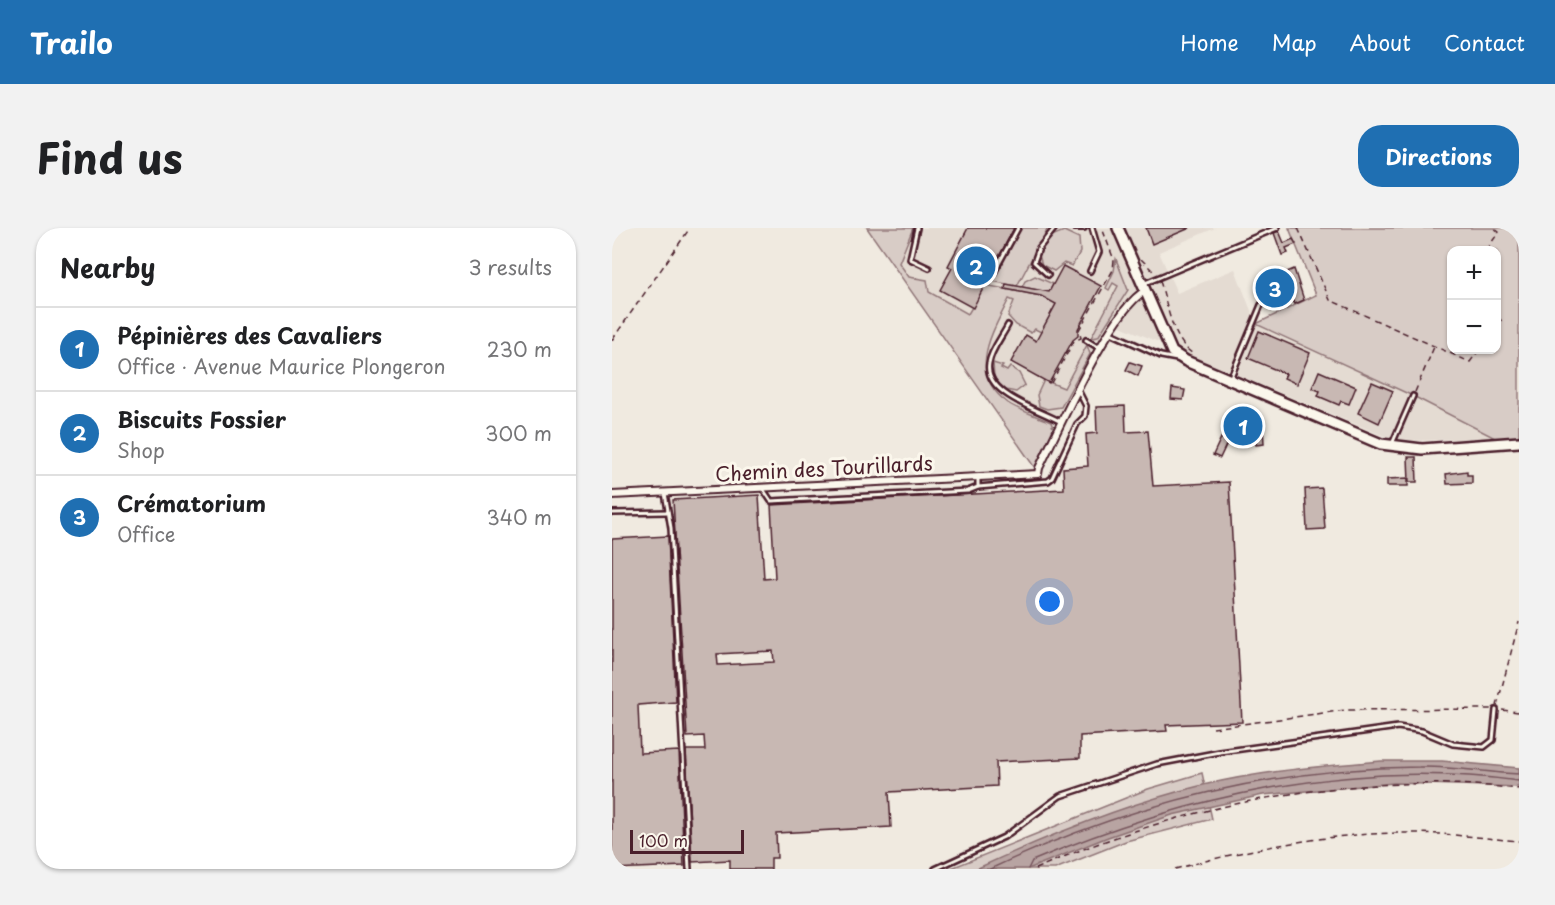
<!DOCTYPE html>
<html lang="en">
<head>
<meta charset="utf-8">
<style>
  :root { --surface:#fff; --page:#f2f2f2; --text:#202124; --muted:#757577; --line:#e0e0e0; --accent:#1f6fb2 }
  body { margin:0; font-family:"Playpen Sans",sans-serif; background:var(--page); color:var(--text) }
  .controls { position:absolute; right:18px; top:18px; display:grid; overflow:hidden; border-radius:12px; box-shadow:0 2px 4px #0004 }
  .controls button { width:54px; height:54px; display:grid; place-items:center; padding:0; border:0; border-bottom:2px solid var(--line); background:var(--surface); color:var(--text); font:30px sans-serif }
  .scale { position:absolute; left:18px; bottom:15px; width:114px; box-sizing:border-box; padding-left:6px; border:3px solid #4a1f2b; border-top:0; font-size:16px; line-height:21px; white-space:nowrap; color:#4a1f2b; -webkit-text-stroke:4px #fbf7ec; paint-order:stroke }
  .you { position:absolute; left:438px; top:374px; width:21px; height:21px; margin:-15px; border:4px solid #fff; border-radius:50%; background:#1a73e8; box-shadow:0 0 0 9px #1a73e833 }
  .badge { display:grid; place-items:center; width:39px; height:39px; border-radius:50%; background:var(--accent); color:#fff; font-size:20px; font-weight:700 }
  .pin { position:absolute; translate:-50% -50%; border:3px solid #fff; box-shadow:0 2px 6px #0006 }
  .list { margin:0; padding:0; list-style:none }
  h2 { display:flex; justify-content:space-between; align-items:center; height:78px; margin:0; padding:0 24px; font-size:26px }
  h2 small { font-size:20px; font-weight:400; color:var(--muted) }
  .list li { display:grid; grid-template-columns:39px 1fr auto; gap:18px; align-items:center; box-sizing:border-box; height:84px; padding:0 24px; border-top:2px solid var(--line) }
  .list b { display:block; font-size:22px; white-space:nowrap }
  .list p { margin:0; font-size:20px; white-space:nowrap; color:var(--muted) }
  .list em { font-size:20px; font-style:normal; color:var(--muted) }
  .map { position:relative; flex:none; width:907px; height:641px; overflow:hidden; border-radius:24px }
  header { display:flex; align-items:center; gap:36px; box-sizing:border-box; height:84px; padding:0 30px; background:var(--accent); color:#fff }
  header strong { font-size:28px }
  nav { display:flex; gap:33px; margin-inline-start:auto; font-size:21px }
  .intro { display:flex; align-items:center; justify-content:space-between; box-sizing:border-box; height:144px; padding:0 36px }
  h1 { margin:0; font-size:42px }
  .button { padding:15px 27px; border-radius:24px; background:var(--accent); color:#fff; font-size:21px; font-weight:700 }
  main { display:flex; gap:36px; padding:0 36px }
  aside { flex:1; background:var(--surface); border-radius:24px; box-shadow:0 2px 4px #0004 }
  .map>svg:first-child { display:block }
  .built { fill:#e4dbd2 }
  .green { fill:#d8ccc6; stroke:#917678; stroke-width:1.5; fill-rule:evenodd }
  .water { fill:#b8a4a2; stroke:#8c6f72; stroke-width:1.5 }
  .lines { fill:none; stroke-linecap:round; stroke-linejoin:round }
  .shore { stroke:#76545b; stroke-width:1.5 }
  .building { fill:#c8b8b3; stroke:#4a1f2b; stroke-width:1.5; fill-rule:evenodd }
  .lane-casing { stroke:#4a1f2b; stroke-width:8 }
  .street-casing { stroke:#4a1f2b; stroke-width:10 }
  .secondary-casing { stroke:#4a1f2b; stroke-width:14 }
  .path { stroke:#4a1f2b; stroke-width:1.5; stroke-dasharray:6 4.5; stroke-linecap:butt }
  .lane { stroke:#fbf7ec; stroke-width:3 }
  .street { stroke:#fbf7ec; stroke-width:6 }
  .secondary { stroke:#fbf7ec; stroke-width:9 }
  .labels { text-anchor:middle; stroke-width:6; stroke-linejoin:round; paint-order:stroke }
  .street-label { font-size:20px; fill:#4a1f2b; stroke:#fbf7ec }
</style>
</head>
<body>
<header>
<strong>Trailo</strong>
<nav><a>Home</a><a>Map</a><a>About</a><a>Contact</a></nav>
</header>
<div class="intro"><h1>Find us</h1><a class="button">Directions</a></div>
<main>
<aside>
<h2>Nearby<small>3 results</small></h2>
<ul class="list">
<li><span class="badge">1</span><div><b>Pépinières des Cavaliers</b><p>Office · Avenue Maurice Plongeron</p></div><em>230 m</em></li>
<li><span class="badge">2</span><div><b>Biscuits Fossier</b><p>Shop</p></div><em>300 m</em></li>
<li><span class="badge">3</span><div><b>Crématorium</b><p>Office</p></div><em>340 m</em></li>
</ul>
</aside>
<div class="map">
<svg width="907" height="641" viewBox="0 0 907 641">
  <rect width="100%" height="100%" fill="#f0eae0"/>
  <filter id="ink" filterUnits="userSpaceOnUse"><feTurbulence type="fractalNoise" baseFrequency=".0167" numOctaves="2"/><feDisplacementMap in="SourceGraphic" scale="12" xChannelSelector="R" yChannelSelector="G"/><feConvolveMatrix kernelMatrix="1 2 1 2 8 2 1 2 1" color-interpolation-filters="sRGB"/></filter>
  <g filter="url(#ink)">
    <path class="built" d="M 255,0 L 603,0 L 547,24 L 565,65 L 623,41 L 644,96 L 801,168 L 883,210 L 795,213 L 779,211 L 506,97 L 423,240 Z"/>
    <g class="green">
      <path d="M 255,0 L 301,0 L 287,35 L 297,49 L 315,52 L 317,64 L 356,86 L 373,57 L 434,69 L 444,76 L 429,104 L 423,101 L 419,105 L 404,97 L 396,88 L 402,73 L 397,71 C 380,105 354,145 396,175 C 408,183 425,188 439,194 L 443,206 L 423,240 Z"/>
      <path d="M 409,0 L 436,0 L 405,58 L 379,53 Z"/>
      <path d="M 677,0 L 907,0 L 907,209 L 883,210 L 801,168 L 644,96 L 704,67 ZM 840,22 L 885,22 L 885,122 L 840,122 Z"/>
      <path d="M 452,3 L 467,10 L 468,24 L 460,38 L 452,35 L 442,43 L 430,37 L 427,27 L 437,9 Z"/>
      <path d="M 504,31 L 516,62 L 486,109 L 479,110 L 506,58 L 501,55 L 497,62 L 494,60 L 502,43 Z"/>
      <path d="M 423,48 L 441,56 L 437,64 L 410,59 L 413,53 Z"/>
      <path d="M 475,117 L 478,126 L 449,179 L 435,181 L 427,178 L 425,167 L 432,152 L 452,160 Z"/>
      <path d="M 381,135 L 391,138 L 389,140 L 395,143 L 398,139 L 407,145 L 413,157 L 404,164 L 389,161 L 382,149 Z"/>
      <path d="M 590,545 L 600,591 L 514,613 L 443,641 L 337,641 L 536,561 Z"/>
    </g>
    <path class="water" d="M 769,533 L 830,533 L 907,540 L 907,559 L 782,555 L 651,567 L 560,587 L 496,609 L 416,641 L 364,641 C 437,607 513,576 591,557 C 650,543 709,538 769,533 Z"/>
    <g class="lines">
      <g class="shore">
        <path d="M 378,641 C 514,577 657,540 807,539 C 841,538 874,545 907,546"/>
        <path d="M 416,641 L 420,633 C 572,568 741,530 907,553"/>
      </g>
    </g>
    <g class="building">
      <path d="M 356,0 L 402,0 L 361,80 L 328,62 L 340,40 L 336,38 Z"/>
      <path d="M 534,0 L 578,0 L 540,16 Z"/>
      <path d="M 667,3 L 672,15 L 681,11 L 684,16 L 674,20 L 676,25 L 670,27 L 662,5 Z"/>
      <path d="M 451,38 L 489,58 L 466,101 L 466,108 L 461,112 L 437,155 L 399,134 L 414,107 L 424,113 L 444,76 L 429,68 L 393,61 L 394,56 L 437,64 Z"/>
      <path d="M 682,41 L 692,72 L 683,76 L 678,69 L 669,72 L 664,66 L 657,68 L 655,63 L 649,66 L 645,57 Z"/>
      <path d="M 647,103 L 698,125 L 685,156 L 672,150 L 674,146 L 636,130 Z"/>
      <path d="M 518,134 L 530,138 L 526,148 L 514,142 Z"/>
      <path d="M 707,143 L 744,159 L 737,176 L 729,173 L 727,177 L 706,168 L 708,163 L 700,160 Z"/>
      <path d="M 760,154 L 781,163 L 767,195 L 746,185 Z"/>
      <path d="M 560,160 L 573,162 L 571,172 L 559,171 Z"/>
      <path d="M 513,178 L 514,204 L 536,203 L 541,258 L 617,254 L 630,494 L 554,497 L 555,503 L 468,508 L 468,530 L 384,534 L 385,558 L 277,564 L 279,599 L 164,605 L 165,630 L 159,630 L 159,641 L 118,641 L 118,632 L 80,634 L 74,522 L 93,522 L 92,508 L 75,509 L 61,272 L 147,267 L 152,351 L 163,350 L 159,277 L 452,261 L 451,240 L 476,238 L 474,206 L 485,205 L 484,179 ZM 161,423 L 162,434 L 106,437 L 105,426 Z"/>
      <path d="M 636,196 L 636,199 L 651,199 L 652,216 L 644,217 L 644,210 L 630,211 L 627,209 L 626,197 Z"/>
      <path d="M 609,210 L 616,213 L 608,230 L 601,227 Z"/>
      <path d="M 796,229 L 804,229 L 805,254 L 797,254 Z"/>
      <path d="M 855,243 L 855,247 L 860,247 L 860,255 L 835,256 L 834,246 Z"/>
      <path d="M 796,250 L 796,258 L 775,258 L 775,251 Z"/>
      <path d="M 710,260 L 713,301 L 695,302 L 693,261 Z"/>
      <path d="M 56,308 L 64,474 L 26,477 L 28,525 L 67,523 L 72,638 L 0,641 L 0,311 Z"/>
    </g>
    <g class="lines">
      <g class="lane-casing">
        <g id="lane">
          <path d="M 305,0 L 298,31 L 317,40"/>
          <path d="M 463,0 L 472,0"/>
          <path d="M 478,43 L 487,24 L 480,0"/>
          <path d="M 436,47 L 422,34 L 427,20 L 443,0"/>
          <path d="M 379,50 L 406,0"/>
          <path d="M 531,56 L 665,0"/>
          <path d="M 396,97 C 390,109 379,122 377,135 C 371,166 428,182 449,194"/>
          <path d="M 499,105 L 549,128 L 565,131"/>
          <path d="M 474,112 L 487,120"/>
          <path d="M 618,151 L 649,77 L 658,73"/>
          <path d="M 780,216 L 801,168"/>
          <path d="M 366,259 L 436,253 L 440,250 L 465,196 L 473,188 L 474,178 L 467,164"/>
          <path d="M 151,261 L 159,273 L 356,263 L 366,259 L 366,250"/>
          <path d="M 53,265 L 59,300 L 77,641"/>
          <path d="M 1,285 L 56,284"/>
          <path d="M 323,641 L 392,609 L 448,568 L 545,536 L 608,524 L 786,499 L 810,503 L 841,516 L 872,519 L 881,512 L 884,482"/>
        </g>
      </g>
      <g class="street-casing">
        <path id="street" d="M 0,267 L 426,246 L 427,240 C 447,201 499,81 533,63"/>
      </g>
      <g class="secondary-casing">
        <path id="secondary" d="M 506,0 L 560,124 L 574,133 L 769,216 L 810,221 L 907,214"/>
      </g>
      <g class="path">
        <path d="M 686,0 L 718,72 L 858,134 L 867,122"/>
        <path d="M 874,22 L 887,4 L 882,0"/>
        <path d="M 529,31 L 542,44"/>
        <path d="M 548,53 C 556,78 560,114 583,127"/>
        <path d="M 885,89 L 890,93 L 885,99"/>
        <path d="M 0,112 L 78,0"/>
        <path d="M 439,155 L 462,113 L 469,110 L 467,102 L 501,42 L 502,32 L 490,0"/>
        <path d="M 803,164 L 822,119"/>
        <path d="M 885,478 L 907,394"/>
        <path d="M 890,482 L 907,484"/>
        <path d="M 601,500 L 734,482 L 879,481"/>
        <path d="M 423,641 C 573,575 743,542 907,561"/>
        <path d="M 563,641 C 636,621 712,606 788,605 C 827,604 868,610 907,613"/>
      </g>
      <use href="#lane" class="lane"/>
      <use href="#street" class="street"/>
      <use href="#secondary" class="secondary"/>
    </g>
  </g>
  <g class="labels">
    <g class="street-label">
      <text transform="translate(212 241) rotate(-3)" y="7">Chemin des Tourillards</text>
    </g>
  </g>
</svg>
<div class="controls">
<button>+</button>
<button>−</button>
</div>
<div class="scale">100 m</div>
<div class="you"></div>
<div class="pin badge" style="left:631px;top:198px">1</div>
<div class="pin badge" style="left:364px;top:38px">2</div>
<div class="pin badge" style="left:663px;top:60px">3</div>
</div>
</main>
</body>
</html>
